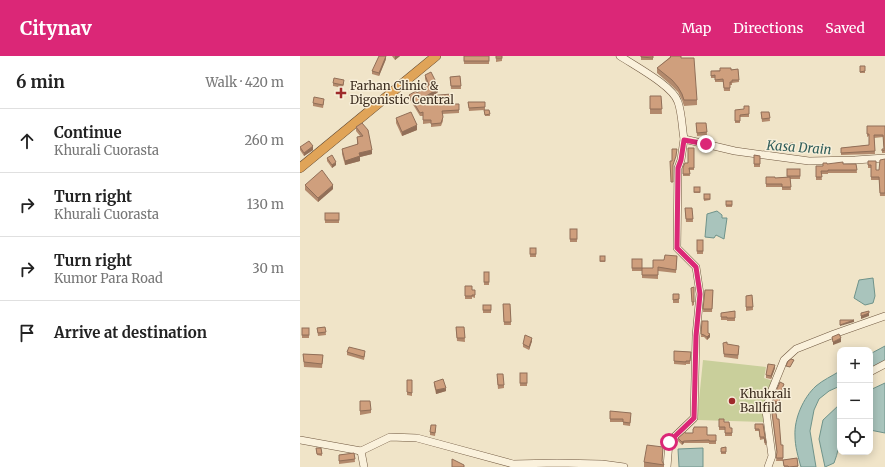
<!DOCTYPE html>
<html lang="en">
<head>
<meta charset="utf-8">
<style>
  :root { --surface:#fff; --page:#f2f2f2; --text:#222; --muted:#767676; --line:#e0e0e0; --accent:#db2777 }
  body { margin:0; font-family:Merriweather,serif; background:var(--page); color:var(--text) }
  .controls { position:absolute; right:12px; bottom:12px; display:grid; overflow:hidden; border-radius:8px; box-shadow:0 2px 10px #0003 }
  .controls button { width:36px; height:36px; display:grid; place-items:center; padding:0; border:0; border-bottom:1px solid var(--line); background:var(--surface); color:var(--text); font:20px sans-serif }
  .stop { position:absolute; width:12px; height:12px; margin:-9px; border:3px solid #db2777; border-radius:50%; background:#fff }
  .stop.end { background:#db2777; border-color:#fff; box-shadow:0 1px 4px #0008 }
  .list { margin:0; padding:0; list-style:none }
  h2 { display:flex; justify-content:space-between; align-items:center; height:52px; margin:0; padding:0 16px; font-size:17px }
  h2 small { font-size:13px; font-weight:400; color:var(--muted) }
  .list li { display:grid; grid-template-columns:26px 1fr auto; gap:12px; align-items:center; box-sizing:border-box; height:64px; padding:0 16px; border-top:1px solid var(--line) }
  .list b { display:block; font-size:15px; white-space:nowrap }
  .list p { margin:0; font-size:13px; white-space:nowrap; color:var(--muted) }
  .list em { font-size:13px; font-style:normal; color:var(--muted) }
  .icon { flex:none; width:22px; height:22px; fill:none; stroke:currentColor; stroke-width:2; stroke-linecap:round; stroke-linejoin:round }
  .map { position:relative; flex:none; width:585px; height:411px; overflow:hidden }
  header { display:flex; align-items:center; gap:24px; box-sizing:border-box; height:56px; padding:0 20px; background:var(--accent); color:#fff }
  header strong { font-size:19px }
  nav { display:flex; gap:22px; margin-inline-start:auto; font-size:14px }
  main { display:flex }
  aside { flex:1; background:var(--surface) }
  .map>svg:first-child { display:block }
  .green { fill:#c9cf9b }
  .water { fill:#a9c4bc; stroke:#6f938a }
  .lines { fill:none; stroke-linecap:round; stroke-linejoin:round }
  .secondary-casing { stroke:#6f573f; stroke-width:8 }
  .highway-casing { stroke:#5b4430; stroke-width:10 }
  .secondary { stroke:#faf1dc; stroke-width:7 }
  .highway { stroke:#e0a458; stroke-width:9 }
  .wall { fill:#b2896c }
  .shaded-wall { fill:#916f58 }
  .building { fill:#cf9f7d; stroke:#916f58 }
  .route { stroke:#db2777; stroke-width:5 }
  .poi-dot { fill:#9e2a2b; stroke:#f7eed8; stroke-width:1.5 }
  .labels { text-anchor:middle; stroke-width:3; stroke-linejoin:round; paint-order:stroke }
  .poi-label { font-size:12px; fill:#3d2e20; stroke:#f7eed8; text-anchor:start }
  .water-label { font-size:13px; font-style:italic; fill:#2f5d5a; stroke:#f7eed8 }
</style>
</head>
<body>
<header>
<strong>Citynav</strong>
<nav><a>Map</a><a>Directions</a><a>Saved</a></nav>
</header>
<main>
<aside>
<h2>6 min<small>Walk · 420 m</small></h2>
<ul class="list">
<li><svg class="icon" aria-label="ahead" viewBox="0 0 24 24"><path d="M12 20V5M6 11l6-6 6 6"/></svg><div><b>Continue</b><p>Khurali Cuorasta</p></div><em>260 m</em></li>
<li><svg class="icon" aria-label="right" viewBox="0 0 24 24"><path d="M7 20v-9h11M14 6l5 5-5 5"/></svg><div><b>Turn right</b><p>Khurali Cuorasta</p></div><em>130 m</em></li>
<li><svg class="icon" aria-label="right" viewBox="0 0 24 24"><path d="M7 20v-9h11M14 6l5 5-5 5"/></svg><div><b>Turn right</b><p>Kumor Para Road</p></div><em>30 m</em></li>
<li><svg class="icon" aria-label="arrive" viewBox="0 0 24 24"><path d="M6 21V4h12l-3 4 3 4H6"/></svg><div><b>Arrive at destination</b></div></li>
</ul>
</aside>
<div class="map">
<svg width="585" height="411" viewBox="0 0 585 411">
  <rect width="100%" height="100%" fill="#f0e4c8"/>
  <path class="green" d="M 403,304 L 466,311 L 464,322 L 473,325 L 465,366 L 397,364 Z"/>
  <g class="water">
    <path d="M 417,155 L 422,159 L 422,162 L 427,162 L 424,183 L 416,179 L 414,182 L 405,181 L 407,158 Z"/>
    <path d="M 573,222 L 575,240 L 573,247 L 565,249 L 554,242 L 559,224 Z"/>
    <path d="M 585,290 L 585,307 L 570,315 L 570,298 Z"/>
    <path d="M 540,315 L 540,330 L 529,335 L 519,343 L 514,354 L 510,375 L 516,411 L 501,411 C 498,401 495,390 495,380 C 494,363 503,342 516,330 C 523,324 532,320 540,315 Z"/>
    <path d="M 585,327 L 585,377 L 570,374 L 570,334 Z"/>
    <path d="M 540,348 C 540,369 542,387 534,407 L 525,411 L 519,383 L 523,364 Z"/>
    <path d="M 403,392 L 403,411 L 379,411 L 378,393 Z"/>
  </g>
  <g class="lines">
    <g class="secondary-casing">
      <g id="secondary">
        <path d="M 320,0 C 335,10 373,30 378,46 C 382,57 382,72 384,83 L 435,95 L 509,105 L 555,104 L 585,102"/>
        <path d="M 570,316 L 585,308"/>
        <path d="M 0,384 L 61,395"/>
        <path d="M 64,411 L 61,395 L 90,381 L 117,382 L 213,408 L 257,407 L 302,408 L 324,411"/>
        <path d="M 367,411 L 369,386 L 394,362 L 396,280 L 400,238 L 396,211 L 377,192 L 378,112 L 381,104 L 384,83"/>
        <path d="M 468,411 L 472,400 L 466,355 L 471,336 L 484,304 L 496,293 L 534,278 L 585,260"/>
      </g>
    </g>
    <g class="highway-casing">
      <path id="highway" d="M 0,112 L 136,0"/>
    </g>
    <use href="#secondary" class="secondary"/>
    <use href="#highway" class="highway"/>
  </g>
  <g class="wall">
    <path d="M 92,0 L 100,0 L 95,4 Z"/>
    <rect x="164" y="0" width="25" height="8"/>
    <path d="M 196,0 L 202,0 L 202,5 L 196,6 Z"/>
    <rect x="341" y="0" width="12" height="4"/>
    <path d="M 370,0 L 381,0 L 381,2 L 397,44 L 397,49 L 384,50 L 382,44 L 378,36 L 372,30 L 357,17 L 357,12 L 370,1 Z"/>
    <path d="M 86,3 L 79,20 L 72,18 L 72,15 Z"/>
    <rect x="560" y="10" width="5" height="7"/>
    <path d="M 438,13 L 439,26 L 432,27 L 432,29 L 430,29 L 430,35 L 424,35 L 423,26 L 415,26 L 415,22 L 411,22 L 411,15 Z"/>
    <path d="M 125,19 L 137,30 L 138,36 L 133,40 L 153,48 L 159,48 L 159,57 L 142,58 L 143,65 L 141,70 L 131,71 L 131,67 L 123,68 L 123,60 L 120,60 L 109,42 L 109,39 L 117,37 L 128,30 L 125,23 Z"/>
    <path d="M 160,20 L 161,33 L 151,33 L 150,21 Z"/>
    <path d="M 33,27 L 44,27 L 43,32 L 33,30 Z"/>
    <path d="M 350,40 L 361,40 L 362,58 L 350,58 Z"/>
    <path d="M 24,46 L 23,52 L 13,50 L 13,47 Z"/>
    <path d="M 168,46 L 185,46 L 185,54 L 189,54 L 190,60 L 185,60 L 184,54 L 169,55 Z"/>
    <path d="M 435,54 L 449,58 L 449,61 L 440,61 L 440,67 L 435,67 Z"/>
    <path d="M 461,56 L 469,56 L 470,65 L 462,66 Z"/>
    <path d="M 96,62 L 117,74 L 102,80 L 96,67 Z"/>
    <path d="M 62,67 L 72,98 L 60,101 L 60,105 L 45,109 L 42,98 L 42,93 L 57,89 L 57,81 L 60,80 L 56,75 L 56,71 Z"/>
    <path d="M 396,67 L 406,67 L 407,79 L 397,80 Z"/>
    <path d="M 567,70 L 585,70 L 585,97 L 582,97 L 582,93 L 584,93 L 583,81 L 574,82 L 575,98 L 541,99 L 541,92 L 569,89 L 569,80 L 567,81 Z"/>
    <path d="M 493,87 L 493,96 L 486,96 L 486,88 Z"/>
    <path d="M 0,91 L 13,94 L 4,100 L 0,94 Z"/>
    <path d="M 394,92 L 394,114 L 389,114 L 390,120 L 383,120 L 383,111 L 388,107 Z"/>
    <path d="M 454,99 L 460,100 L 460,111 L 454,111 Z"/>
    <path d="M 27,102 L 36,109 L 32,112 L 27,105 Z"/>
    <path d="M 585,103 L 585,140 L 580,140 L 579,124 L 571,124 L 571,112 L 568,112 L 568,105 L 576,114 L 579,114 Z"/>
    <path d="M 527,108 L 556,108 L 557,117 L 528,117 L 528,118 L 521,118 L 522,124 L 516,124 L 516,110 L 523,110 Z"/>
    <path d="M 487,113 L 500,113 L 500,123 L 490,123 L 491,134 L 482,134 L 482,131 L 466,131 L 466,121 L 475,122 L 487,121 Z"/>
    <path d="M 5,129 L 33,133 L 18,146 L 5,134 Z"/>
    <rect x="394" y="131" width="6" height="6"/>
    <path d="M 404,138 L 410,138 L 410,144 L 404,145 Z"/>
    <rect x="426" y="145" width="6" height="6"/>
    <path d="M 385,152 L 392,152 L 393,166 L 386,166 Z"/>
    <rect x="25" y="157" width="14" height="10"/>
    <rect x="270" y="173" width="7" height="13"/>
    <rect x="397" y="184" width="6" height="14"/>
    <rect x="230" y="192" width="6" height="9"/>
    <rect x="300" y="200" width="5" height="6"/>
    <path d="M 377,200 L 376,217 L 358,215 L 358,223 L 342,222 L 342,215 L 332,215 L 332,203 L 342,212 L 353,212 L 364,204 Z"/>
    <rect x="184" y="216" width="5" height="13"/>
    <path d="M 165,230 L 172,234 L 175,234 L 175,242 L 172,241 L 172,243 L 165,243 Z"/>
    <path d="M 394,231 L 394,249 L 392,250 L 391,232 Z"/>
    <path d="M 405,234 L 413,234 L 412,256 L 403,256 Z"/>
    <rect x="373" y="238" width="6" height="9"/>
    <path d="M 452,239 L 453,254 L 446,255 L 446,240 Z"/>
    <path d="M 203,248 L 210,248 L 211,269 L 204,269 Z"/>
    <rect x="183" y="249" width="8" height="8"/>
    <path d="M 435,255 L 435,265 L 427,265 L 427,264 L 421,264 L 421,257 Z"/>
    <path d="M 402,265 L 410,281 L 407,284 L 404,281 L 401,281 Z"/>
    <path d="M 25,271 L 26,279 L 18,280 L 17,272 Z"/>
    <path d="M 156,271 L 164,271 L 165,286 L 157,285 Z"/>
    <rect x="2" y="272" width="7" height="10"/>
    <path d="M 232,285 L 229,294 L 223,291 L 223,288 Z"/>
    <path d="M 427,288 L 439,293 L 438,303 L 424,301 L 423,290 Z"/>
    <path d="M 374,295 L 391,296 L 390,308 L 386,308 L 386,309 L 374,308 Z"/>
    <path d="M 47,296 L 65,298 L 64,304 L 47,299 Z"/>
    <path d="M 3,298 L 23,299 L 22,312 L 4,311 Z"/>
    <path d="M 475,312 L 471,323 L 466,322 L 466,319 Z"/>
    <rect x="220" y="317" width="7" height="13"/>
    <path d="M 197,321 L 204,329 L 204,332 L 198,333 Z"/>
    <path d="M 112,324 L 112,340 L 107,339 L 107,336 Z"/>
    <path d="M 134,326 L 146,335 L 136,338 L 134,329 Z"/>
    <path d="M 484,329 L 482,334 L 482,340 L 480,340 L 479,352 L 477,352 L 476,346 L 475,351 L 472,350 L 472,349 L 476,341 Z"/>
    <path d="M 60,345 L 71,354 L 71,357 L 60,359 Z"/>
    <path d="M 310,355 L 331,360 L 330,370 L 323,369 L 323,366 L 310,366 Z"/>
    <path d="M 472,357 L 477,363 L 481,389 L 483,389 L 483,404 L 497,402 L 498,411 L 484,411 L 483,405 L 476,405 L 477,398 Z"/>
    <path d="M 419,363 L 424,366 L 430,372 L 432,372 L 432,380 L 425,380 L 425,374 L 419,374 Z"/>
    <path d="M 455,368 L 463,368 L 466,389 L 465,389 L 464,383 L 460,384 L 459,375 L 455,375 Z"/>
    <path d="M 136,372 L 135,380 L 130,379 L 130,376 Z"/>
    <path d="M 385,377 L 407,379 L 416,379 L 416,388 L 409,388 L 409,387 L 384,387 L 382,389 L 378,385 L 378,382 Z"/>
    <path d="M 426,391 L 426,398 L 421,398 L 421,392 Z"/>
    <path d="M 16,392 L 21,392 L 22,400 L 17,399 Z"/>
    <path d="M 54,397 L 55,406 L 39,408 L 39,399 Z"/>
    <path d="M 363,398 L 362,406 L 364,409 L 364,411 L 344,411 L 344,406 Z"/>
  </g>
  <g class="shaded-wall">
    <path d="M 86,0 L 86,3 L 79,20 L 79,17 Z"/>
    <path d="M 95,0 L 100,0 L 95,4 Z"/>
    <path d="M 138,33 L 138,36 L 126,44 L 126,40 Z"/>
    <path d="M 117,69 L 117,74 L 102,80 L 102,76 Z"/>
    <path d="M 13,90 L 13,94 L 4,100 L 4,97 Z"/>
    <path d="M 72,94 L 72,98 L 60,101 L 60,105 L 45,109 L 45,105 L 59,97 Z"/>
    <path d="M 36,106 L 36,109 L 32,112 L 32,109 Z"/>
    <path d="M 33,129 L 33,133 L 18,146 L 18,142 Z"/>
    <path d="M 569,257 L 569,260 L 561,263 L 561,260 Z"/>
    <path d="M 554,264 L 554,266 L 540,270 L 540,269 Z"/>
    <path d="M 410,278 L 410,281 L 407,284 L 407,281 Z"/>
    <path d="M 232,282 L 232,285 L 229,294 L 229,291 Z"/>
    <path d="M 541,282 L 541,286 L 533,289 L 533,286 Z"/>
    <path d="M 475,309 L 475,312 L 471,323 L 471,320 Z"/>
    <path d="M 146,332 L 146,335 L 136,338 L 136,334 Z"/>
    <path d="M 384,385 L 384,387 L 382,389 L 382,386 Z"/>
  </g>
  <g class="building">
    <path d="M 79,0 L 86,0 L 79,17 L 72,15 Z"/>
    <rect x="164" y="0" width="25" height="5"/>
    <rect x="196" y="0" width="6" height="2"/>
    <path d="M 341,0 L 353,0 L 353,2 L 341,1 Z"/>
    <path d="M 370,0 L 381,0 L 381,2 L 394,2 L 397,44 L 384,44 L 382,38 L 378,31 L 372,24 L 357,12 L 371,1 Z"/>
    <path d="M 560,10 L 565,10 L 565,15 L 560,16 Z"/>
    <path d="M 420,12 L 431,12 L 431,14 L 438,13 L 439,24 L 432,24 L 432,26 L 430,26 L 430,32 L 424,32 L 423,23 L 415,24 L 415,19 L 411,20 L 411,15 L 420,15 Z"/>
    <path d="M 131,16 L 137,28 L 136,28 L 138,33 L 126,40 L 152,38 L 153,48 L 159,48 L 159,54 L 142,55 L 143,61 L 141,67 L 131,68 L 131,64 L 123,64 L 123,56 L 120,57 L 109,39 L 116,35 L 117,37 L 129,29 L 125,19 Z"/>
    <path d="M 160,20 L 161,30 L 151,30 L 150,21 Z"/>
    <path d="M 34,22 L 44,24 L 43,29 L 33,27 Z"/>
    <path d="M 350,40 L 361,40 L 362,53 L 350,53 Z"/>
    <path d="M 14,41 L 24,43 L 23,49 L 13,47 Z"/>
    <path d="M 168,46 L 185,46 L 185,51 L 169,52 Z"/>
    <path d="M 444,50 L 449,50 L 449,58 L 440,59 L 440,65 L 435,65 L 435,54 L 444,53 Z"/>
    <path d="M 184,54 L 189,54 L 190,58 L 185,59 Z"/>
    <path d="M 111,56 L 117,69 L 102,76 L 96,62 Z"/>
    <path d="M 461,56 L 469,56 L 470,62 L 462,63 Z"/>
    <path d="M 62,67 L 68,74 L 72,94 L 59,97 L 60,100 L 45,105 L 42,93 L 58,88 L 57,81 L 63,80 L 56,71 Z"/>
    <path d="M 396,67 L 406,67 L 407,76 L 397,77 Z"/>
    <path d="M 567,70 L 585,70 L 585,94 L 582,95 L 582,93 L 584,93 L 583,79 L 574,79 L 575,95 L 541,97 L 541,92 L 569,89 L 569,78 L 567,78 Z"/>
    <path d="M 9,85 L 13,90 L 4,97 L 0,91 Z"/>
    <path d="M 493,87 L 493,93 L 486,93 L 486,88 Z"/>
    <path d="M 388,92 L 394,92 L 394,112 L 389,112 L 390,118 L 383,118 L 383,111 L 385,107 L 388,107 Z"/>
    <path d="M 372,93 L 377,93 L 376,100 L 373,109 L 373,126 L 371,126 L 370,105 L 372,105 Z"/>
    <path d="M 32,99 L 36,106 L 32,109 L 27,102 Z"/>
    <path d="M 454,99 L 460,100 L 460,108 L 454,108 Z"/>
    <path d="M 585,103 L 585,137 L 580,137 L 579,121 L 571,121 L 571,109 L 568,109 L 568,105 L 576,105 L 576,114 L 579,114 L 580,104 Z"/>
    <path d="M 543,106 L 543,108 L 556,108 L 557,114 L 528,114 L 528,115 L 521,115 L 522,121 L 516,121 L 516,110 L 523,110 L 523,107 L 527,107 L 527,108 Z"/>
    <rect x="487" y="113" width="13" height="7"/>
    <path d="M 22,114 L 33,129 L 18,142 L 5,129 Z"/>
    <path d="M 466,121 L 475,121 L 475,122 L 490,121 L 491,131 L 482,131 L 482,128 L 466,128 Z"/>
    <rect x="394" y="131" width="6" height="5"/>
    <rect x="404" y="138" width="6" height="5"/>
    <rect x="426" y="145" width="6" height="4"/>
    <path d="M 385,152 L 392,152 L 393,163 L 386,163 Z"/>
    <rect x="25" y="157" width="14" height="7"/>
    <rect x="270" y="173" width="7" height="10"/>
    <rect x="397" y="184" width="6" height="11"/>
    <rect x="230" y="192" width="6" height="6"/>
    <path d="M 365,199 L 377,200 L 376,214 L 358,211 L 358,219 L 342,219 L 342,212 L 353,212 L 353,204 L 364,204 Z"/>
    <rect x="300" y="200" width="5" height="5"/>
    <rect x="332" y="203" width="10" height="9"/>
    <rect x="184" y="216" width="5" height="10"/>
    <path d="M 165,230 L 172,230 L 172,234 L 175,234 L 175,239 L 172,239 L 172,240 L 165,240 Z"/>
    <path d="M 394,231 L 394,246 L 392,246 L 391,232 Z"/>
    <path d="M 405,234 L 413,234 L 412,253 L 403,253 Z"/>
    <path d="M 373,238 L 379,238 L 379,243 L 373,244 Z"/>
    <path d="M 452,239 L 453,251 L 446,251 L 446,240 Z"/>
    <path d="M 203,248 L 210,248 L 211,266 L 204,266 Z"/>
    <rect x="183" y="249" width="8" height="5"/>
    <path d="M 435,255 L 435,262 L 427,262 L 427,261 L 421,261 L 421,257 Z"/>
    <path d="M 569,255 L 569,257 L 561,260 L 561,257 Z"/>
    <path d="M 540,264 L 554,264 L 540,269 Z"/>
    <path d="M 402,265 L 408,265 L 408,277 L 410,278 L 407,281 L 404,279 L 401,278 Z"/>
    <path d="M 25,271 L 26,276 L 18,277 L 17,272 Z"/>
    <path d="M 156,271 L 164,271 L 165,282 L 157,282 Z"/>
    <rect x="2" y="272" width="7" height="7"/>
    <path d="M 539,278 L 541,282 L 533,286 L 532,281 Z"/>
    <path d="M 225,279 L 232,282 L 229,291 L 223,288 Z"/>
    <path d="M 427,286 L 427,288 L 439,290 L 438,299 L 424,298 L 423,287 Z"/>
    <path d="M 49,291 L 65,295 L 64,301 L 47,296 Z"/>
    <path d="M 374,295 L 391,296 L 390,305 L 386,305 L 386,306 L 374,305 Z"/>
    <path d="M 3,298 L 23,299 L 22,308 L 4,306 Z"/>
    <path d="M 491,303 L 494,304 L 490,311 L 486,310 L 488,305 Z"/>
    <path d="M 468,308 L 475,309 L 471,320 L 466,319 Z"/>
    <rect x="220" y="317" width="7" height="10"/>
    <path d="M 197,318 L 203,318 L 204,329 L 198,329 Z"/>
    <path d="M 143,323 L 146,332 L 136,334 L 134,326 Z"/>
    <path d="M 107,324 L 112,324 L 112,337 L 107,336 Z"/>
    <path d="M 480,326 L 484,328 L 482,333 L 482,339 L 480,339 L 479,350 L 477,350 L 476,345 L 475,349 L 472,349 L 474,341 L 476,341 L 476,335 Z"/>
    <path d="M 60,345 L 70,345 L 71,354 L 60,355 Z"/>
    <path d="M 310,355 L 331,357 L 330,367 L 323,366 L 323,363 L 310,363 Z"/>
    <path d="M 472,357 L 476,357 L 477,363 L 479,363 L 481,389 L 483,389 L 483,402 L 476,402 L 477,396 Z"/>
    <path d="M 419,363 L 424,363 L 424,366 L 429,366 L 430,372 L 432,372 L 432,377 L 425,377 L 425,371 L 419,371 Z"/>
    <path d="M 455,368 L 463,368 L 466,387 L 465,387 L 464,381 L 460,381 L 459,373 L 455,373 Z"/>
    <path d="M 131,369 L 136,369 L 135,377 L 130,376 Z"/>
    <path d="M 394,371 L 407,371 L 407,379 L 416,379 L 416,385 L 409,385 L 409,384 L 384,385 L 382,386 L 378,382 L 385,376 L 385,377 L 393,377 L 393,373 L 394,372 Z"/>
    <path d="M 347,389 L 363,391 L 362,405 L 364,409 L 344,406 Z"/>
    <path d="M 426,391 L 426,396 L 421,396 L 421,392 Z"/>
    <path d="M 16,392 L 21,392 L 22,398 L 17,398 Z"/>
    <path d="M 54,397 L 55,403 L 39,405 L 39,399 Z"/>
    <path d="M 497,402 L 498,410 L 489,411 L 488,410 L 484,410 L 483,404 Z"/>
    <path d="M 152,403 L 164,409 L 164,411 L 152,411 Z"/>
  </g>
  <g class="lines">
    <path class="route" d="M 369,386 L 394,362 L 396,280 L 400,238 L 396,211 L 377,192 L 378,112 L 381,104 L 384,84 L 406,88"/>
  </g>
  <g class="poi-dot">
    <path d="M39 31h4v4h4v4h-4v4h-4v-4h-4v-4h4z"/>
    <circle cx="432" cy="345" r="4"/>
  </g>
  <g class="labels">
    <g class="poi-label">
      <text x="50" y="34">Farhan Clinic &amp;<tspan x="50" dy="14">Digonistic Central</tspan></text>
      <text x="440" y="342">Khukrali<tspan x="440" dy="14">Ballfild</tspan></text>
    </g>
    <g class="water-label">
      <text transform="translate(499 91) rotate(4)" y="5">Kasa Drain</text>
    </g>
  </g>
</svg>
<div class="controls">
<button>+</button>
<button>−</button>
<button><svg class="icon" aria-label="locate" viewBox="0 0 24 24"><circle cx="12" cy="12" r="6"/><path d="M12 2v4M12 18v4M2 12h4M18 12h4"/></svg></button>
</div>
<div class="stop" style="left:369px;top:386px"></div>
<div class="stop end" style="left:406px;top:88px"></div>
</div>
</main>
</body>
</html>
